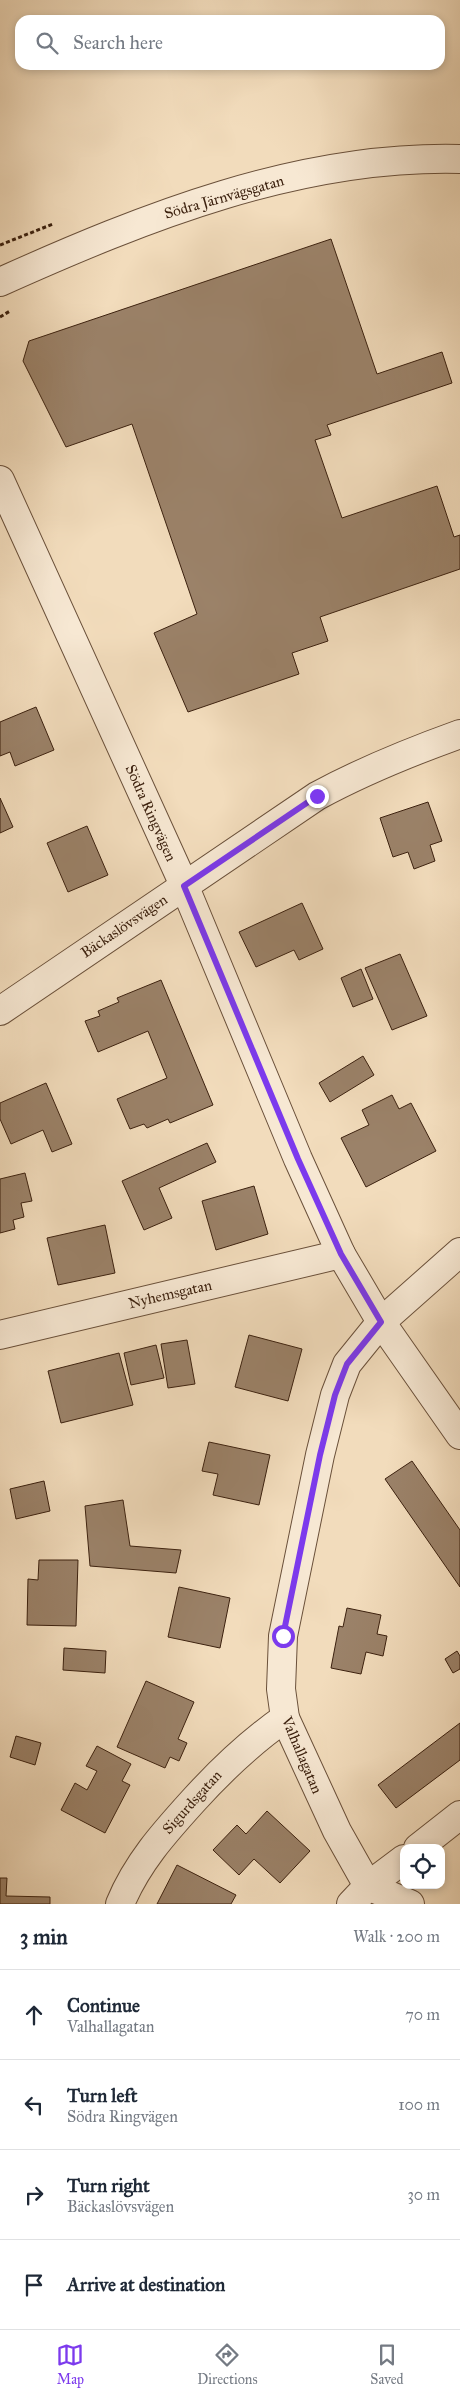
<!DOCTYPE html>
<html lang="en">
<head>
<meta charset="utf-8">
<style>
  :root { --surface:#fff; --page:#f6f6f7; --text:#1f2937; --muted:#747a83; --line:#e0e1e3; --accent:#7c3aed }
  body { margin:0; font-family:"IM FELL Great Primer",serif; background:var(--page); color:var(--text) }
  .controls { position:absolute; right:15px; bottom:15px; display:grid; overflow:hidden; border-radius:10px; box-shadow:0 2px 8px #0003 }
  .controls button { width:45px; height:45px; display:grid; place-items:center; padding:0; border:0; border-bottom:1px solid var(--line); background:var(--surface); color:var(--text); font:25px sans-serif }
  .stop { position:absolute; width:15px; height:15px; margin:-11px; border:4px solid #7c3aed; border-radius:50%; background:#fff }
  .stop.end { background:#7c3aed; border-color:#fff; box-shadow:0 1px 5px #0008 }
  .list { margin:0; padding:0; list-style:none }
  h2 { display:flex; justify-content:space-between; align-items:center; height:65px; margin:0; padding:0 20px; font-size:21px }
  h2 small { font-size:16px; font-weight:400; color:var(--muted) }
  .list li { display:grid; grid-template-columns:32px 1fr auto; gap:15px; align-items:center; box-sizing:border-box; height:90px; padding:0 20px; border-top:1px solid var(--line) }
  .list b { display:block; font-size:19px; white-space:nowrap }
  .list p { margin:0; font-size:16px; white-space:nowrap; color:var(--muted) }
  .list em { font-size:16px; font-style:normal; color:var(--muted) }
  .icon { flex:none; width:28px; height:28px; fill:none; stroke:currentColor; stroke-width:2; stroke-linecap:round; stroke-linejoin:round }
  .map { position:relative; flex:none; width:460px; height:1904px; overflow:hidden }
  .search { position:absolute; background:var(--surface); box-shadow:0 2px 8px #0003; left:15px; right:15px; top:15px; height:55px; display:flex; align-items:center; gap:12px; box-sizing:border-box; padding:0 18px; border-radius:15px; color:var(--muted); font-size:19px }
  .sheet { height:425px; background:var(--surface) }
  nav { display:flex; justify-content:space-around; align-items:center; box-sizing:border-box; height:70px; border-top:1px solid var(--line); background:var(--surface); font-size:14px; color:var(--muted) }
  nav a { display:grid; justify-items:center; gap:2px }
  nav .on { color:var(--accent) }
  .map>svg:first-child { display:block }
  .building { fill:#9b8269; stroke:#3c210f }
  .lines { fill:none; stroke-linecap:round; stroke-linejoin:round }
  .minor-casing { stroke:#6a503a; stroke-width:30 }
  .tertiary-casing { stroke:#6a503a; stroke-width:30 }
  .path { stroke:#3c210f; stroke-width:3; stroke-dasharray:4 2.5; stroke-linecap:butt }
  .minor { stroke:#f7e8d3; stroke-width:28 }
  .tertiary { stroke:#f7e8d3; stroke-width:28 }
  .route { stroke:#7c3aed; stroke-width:6 }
  .labels { text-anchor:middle; stroke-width:4; stroke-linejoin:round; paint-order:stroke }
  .street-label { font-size:15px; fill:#3c210f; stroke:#f7e8d3 }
</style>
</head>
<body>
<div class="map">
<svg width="460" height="1904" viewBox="0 0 460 1904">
  <rect width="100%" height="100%" fill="#f2dcbc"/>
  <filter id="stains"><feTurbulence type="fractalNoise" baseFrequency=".004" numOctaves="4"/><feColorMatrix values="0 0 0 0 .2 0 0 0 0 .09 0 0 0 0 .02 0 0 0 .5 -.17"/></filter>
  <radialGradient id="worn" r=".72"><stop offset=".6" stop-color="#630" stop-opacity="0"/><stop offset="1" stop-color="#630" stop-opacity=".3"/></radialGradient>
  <g class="building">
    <path d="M 331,239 L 377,374 L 442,352 L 452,383 L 327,425 L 331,435 L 315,440 L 342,518 L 437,486 L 454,537 L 460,535 L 460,569 L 320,617 L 328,641 L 292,653 L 299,674 L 188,712 L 154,633 L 197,614 L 132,424 L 66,447 L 23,361 L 29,341 Z"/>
    <path d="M 36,707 L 54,750 L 15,766 L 10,752 L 0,756 L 0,722 Z"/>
    <path d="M 0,798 L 13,827 L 0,833 Z"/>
    <path d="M 428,802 L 442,841 L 430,845 L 435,861 L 414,869 L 408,852 L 393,857 L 380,818 Z"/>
    <path d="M 87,826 L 108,875 L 68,892 L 47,843 Z"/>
    <path d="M 302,903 L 323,949 L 299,960 L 294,950 L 256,967 L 239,932 Z"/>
    <path d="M 400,954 L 427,1016 L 392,1030 L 365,968 Z"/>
    <path d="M 361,969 L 373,999 L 353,1007 L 341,978 Z"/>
    <path d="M 161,980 L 213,1105 L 170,1123 L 168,1119 L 147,1128 L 144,1124 L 130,1129 L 117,1099 L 167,1078 L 148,1031 L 98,1052 L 85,1021 L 100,1016 L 98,1011 L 119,1002 L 117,998 Z"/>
    <path d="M 363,1056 L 374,1075 L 330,1102 L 319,1083 Z"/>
    <path d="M 46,1083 L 72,1144 L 52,1152 L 43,1130 L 11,1144 L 0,1119 L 0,1103 Z"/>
    <path d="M 392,1095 L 399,1109 L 411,1103 L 436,1151 L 366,1187 L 341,1138 L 369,1125 L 362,1110 Z"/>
    <path d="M 207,1143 L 216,1162 L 159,1188 L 172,1218 L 144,1230 L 122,1181 Z"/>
    <path d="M 25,1173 L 32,1201 L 21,1203 L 24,1217 L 13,1220 L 15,1229 L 0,1233 L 0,1179 Z"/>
    <path d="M 254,1186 L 268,1234 L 216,1250 L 202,1201 Z"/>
    <path d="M 105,1225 L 115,1273 L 58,1285 L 47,1238 Z"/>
    <path d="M 249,1335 L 302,1349 L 288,1401 L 235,1387 Z"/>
    <path d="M 187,1340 L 195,1384 L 168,1388 L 161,1344 Z"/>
    <path d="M 156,1345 L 164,1378 L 131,1385 L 124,1353 Z"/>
    <path d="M 119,1353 L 133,1405 L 61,1423 L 48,1371 Z"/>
    <path d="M 209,1442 L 270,1455 L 259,1505 L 213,1495 L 218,1474 L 202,1471 Z"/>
    <path d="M 412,1461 L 460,1530 L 460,1587 L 385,1479 Z"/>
    <path d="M 44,1481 L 50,1511 L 16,1519 L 10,1489 Z"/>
    <path d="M 123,1500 L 130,1546 L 181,1550 L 176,1573 L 90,1566 L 85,1506 Z"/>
    <path d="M 39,1560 L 78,1560 L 76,1626 L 27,1625 L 28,1579 L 38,1580 Z"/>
    <path d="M 179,1587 L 230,1598 L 220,1648 L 168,1637 Z"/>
    <path d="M 347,1608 L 381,1615 L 377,1634 L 387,1636 L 383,1656 L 366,1652 L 361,1674 L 331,1668 L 339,1626 L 343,1627 Z"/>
    <path d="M 64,1648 L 106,1651 L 105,1673 L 63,1670 Z"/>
    <path d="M 457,1651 L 460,1656 L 460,1669 L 453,1673 L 445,1659 Z"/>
    <path d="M 146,1681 L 194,1702 L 178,1739 L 187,1743 L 179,1761 L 170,1757 L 165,1768 L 117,1747 Z"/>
    <path d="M 460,1723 L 460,1760 L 396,1808 L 378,1785 Z"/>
    <path d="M 16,1736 L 41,1743 L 35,1765 L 10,1757 Z"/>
    <path d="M 97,1746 L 131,1764 L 122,1781 L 130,1785 L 105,1833 L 61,1810 L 75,1783 L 87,1790 L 97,1771 L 86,1766 Z"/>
    <path d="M 267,1811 L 310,1851 L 280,1883 L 254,1859 L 239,1875 L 213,1850 L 237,1825 L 246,1834 Z"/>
    <path d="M 177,1865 L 236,1895 L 231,1904 L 157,1904 Z"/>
    <path d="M 0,1878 L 7,1878 L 6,1896 L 50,1897 L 50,1904 L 0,1904 Z"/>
  </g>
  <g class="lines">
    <g class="minor-casing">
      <g id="minor">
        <path d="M 0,480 L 184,885 L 298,1159 L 341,1254 L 381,1322 L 460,1435"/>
        <path d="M 0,1011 L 317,796 C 363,771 410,752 460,734"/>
        <path d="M 0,1335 L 341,1254"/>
        <path d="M 418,1848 L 460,1815"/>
        <path d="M 368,1886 L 337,1831 L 285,1718 L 281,1689 L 283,1636 L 320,1455 L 335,1395 L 347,1364 L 381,1322 L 460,1252"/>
        <path d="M 368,1886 L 410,1904"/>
        <path d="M 120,1904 C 137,1863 164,1833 193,1801 C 222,1769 249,1743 285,1718"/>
        <path d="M 351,1904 L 368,1886 L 404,1859"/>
      </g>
    </g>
    <g class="tertiary-casing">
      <path id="tertiary" d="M 0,282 C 145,217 299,155 460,159"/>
    </g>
    <g class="path">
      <path d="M 0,245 L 53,224"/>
      <path d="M 0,317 L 10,311"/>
    </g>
    <use href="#minor" class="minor"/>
    <use href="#tertiary" class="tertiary"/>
  </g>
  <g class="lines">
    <path class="route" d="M 283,1636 L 320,1455 L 335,1395 L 347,1364 L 381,1322 L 341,1254 L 298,1159 L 184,886 L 317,796"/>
  </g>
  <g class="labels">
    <g class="street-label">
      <text transform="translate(224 197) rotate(-16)" y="5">Södra Järnvägsgatan</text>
      <text transform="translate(151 813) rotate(66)" y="5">Södra Ringvägen</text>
      <text transform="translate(124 926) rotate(-34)" y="5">Bäckaslövsvägen</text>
      <text transform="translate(170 1294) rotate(-13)" y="5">Nyhemsgatan</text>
      <text transform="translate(302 1755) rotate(67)" y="5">Valhallagatan</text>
      <text transform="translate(192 1802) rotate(-48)" y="5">Sigurdsgatan</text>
    </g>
  </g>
  <rect width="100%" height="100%" filter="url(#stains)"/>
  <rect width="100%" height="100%" fill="url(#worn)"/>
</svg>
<div class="controls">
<button><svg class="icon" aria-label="locate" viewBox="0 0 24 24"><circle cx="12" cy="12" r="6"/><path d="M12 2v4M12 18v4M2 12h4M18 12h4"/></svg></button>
</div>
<div class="stop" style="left:283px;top:1636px"></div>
<div class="stop end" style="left:317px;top:796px"></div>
<div class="search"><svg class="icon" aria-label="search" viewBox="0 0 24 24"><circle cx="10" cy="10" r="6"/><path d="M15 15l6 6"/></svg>Search here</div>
</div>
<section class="sheet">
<h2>3 min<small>Walk · 200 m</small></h2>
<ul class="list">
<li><svg class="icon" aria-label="ahead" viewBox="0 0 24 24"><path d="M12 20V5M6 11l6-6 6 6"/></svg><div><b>Continue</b><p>Valhallagatan</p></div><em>70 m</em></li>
<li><svg class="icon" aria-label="left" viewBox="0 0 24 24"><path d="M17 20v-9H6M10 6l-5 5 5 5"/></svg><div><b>Turn left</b><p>Södra Ringvägen</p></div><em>100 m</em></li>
<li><svg class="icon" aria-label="right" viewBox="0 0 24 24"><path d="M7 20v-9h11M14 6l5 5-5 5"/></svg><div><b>Turn right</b><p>Bäckaslövsvägen</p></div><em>30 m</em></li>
<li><svg class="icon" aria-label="arrive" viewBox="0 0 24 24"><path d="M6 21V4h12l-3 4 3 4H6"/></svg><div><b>Arrive at destination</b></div></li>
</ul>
</section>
<nav>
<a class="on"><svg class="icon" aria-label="map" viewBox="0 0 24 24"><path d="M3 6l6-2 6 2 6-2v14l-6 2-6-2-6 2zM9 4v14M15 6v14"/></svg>Map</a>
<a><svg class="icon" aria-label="directions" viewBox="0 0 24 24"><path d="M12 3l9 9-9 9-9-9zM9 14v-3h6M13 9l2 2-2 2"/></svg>Directions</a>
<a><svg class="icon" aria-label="saved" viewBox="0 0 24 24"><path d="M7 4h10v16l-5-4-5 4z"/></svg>Saved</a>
</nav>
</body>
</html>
